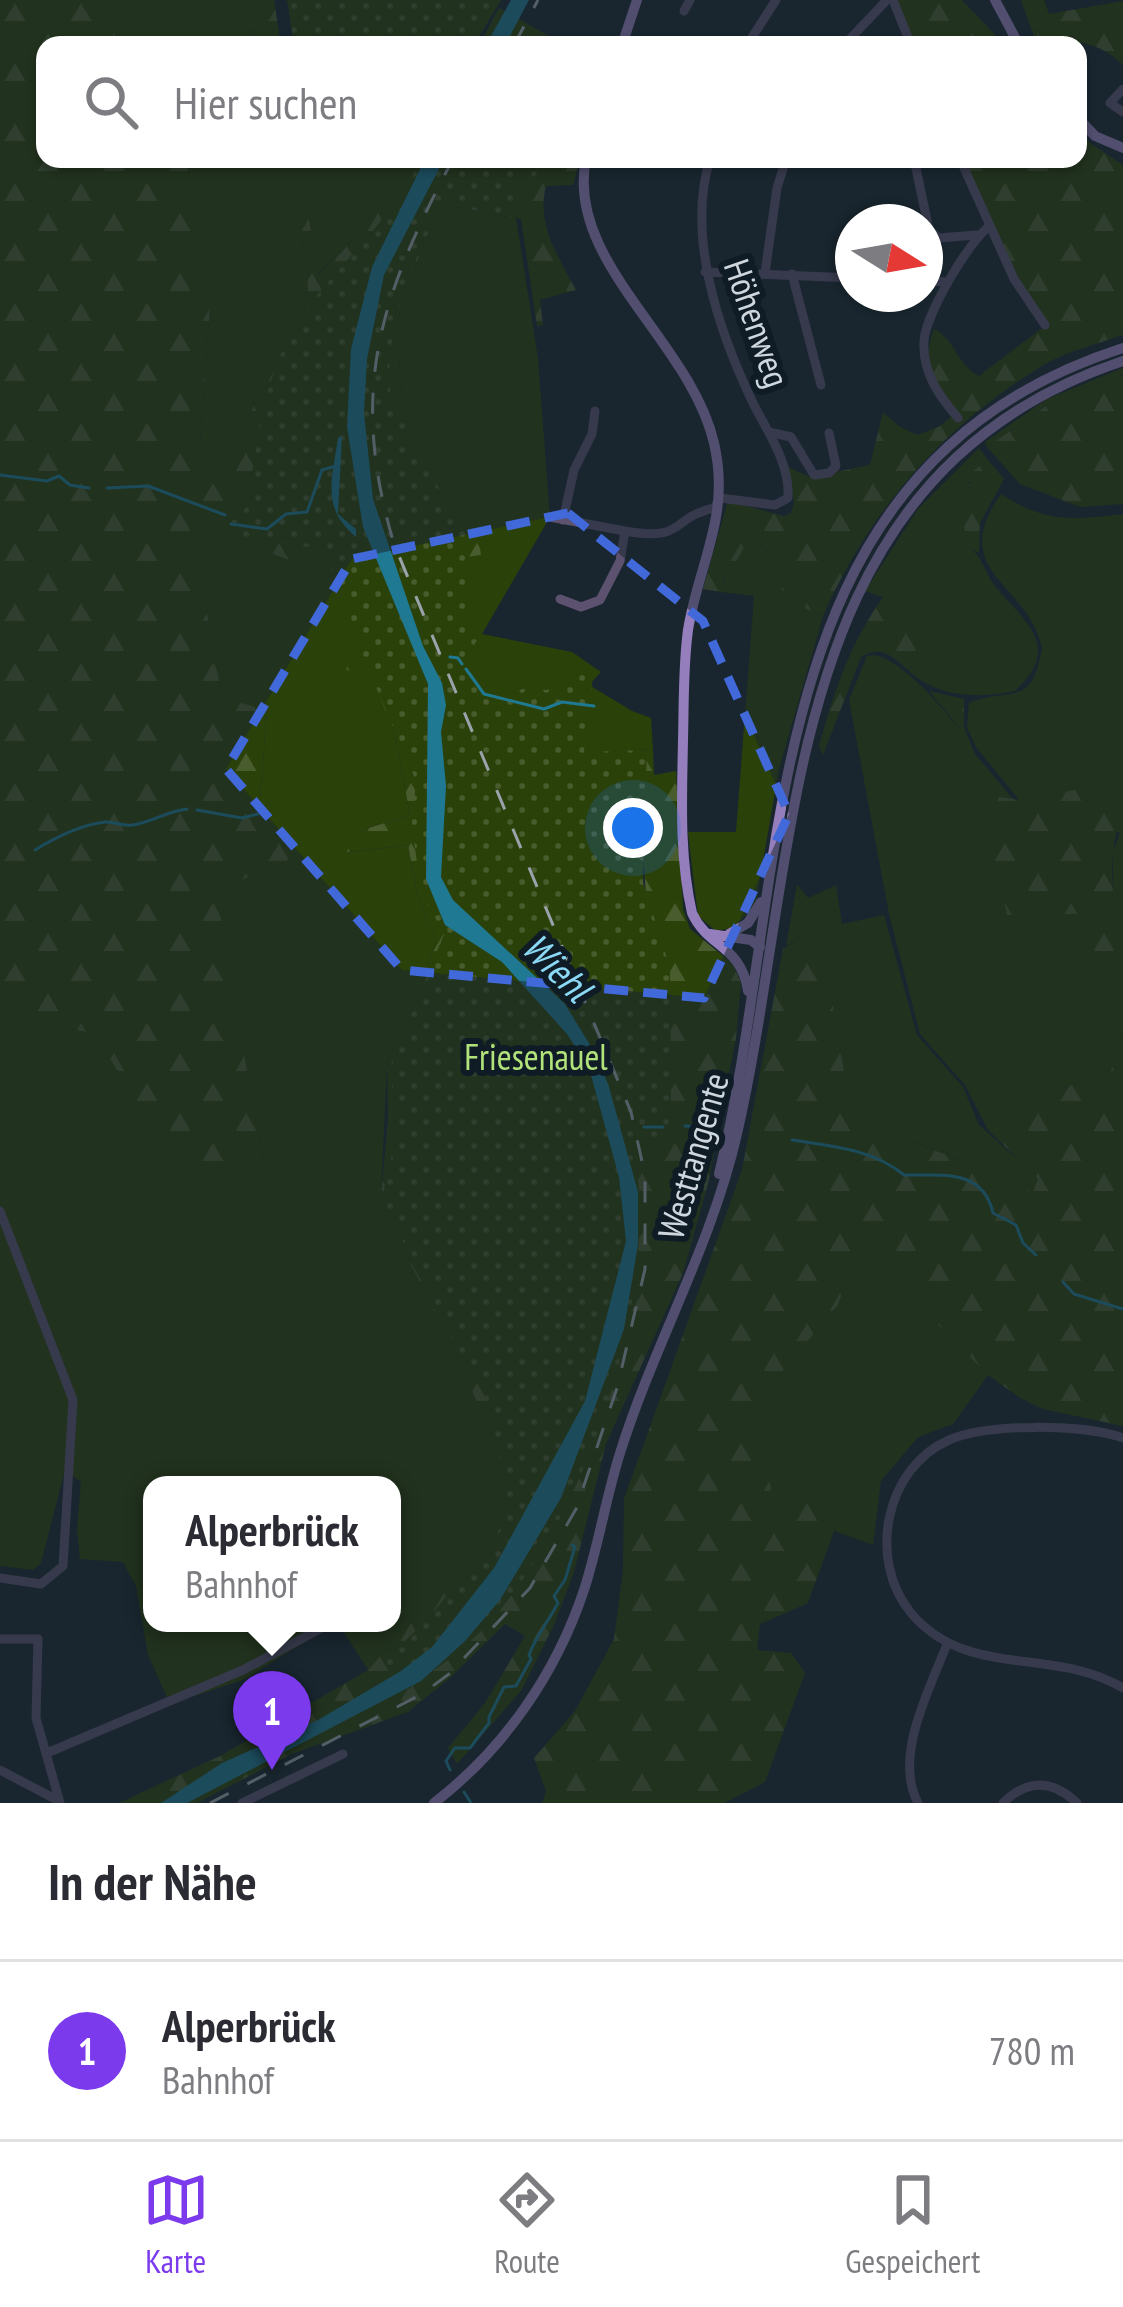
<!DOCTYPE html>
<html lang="de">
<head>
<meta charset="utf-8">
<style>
  :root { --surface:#fff; --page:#f7f7f7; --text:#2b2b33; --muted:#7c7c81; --line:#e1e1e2; --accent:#7c3aed }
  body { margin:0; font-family:"PT Sans Narrow",sans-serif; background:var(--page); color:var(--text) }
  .compass { position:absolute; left:835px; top:204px; width:108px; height:108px; border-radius:50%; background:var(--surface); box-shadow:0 3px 9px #0004; rotate:101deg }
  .you { position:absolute; left:633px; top:828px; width:42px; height:42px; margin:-30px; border:9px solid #fff; border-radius:50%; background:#1a73e8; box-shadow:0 0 0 18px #1a73e833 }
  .badge { display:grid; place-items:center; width:78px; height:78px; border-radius:50%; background:var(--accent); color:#fff; font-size:39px; font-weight:700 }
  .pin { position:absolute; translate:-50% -99px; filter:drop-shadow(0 3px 6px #0008) }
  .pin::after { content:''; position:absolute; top:63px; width:42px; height:36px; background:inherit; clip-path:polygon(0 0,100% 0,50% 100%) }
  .popup { position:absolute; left:143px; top:1476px; width:258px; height:156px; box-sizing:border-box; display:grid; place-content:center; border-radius:24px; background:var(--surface); filter:drop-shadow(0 3px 9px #0005); font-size:39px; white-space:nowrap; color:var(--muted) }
  .popup b { font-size:45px; color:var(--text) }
  .popup::after { content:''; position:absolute; left:50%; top:100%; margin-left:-24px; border:24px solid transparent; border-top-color:var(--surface) }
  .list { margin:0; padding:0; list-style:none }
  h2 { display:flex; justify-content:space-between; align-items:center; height:156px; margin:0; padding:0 48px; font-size:51px }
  h2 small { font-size:39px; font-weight:400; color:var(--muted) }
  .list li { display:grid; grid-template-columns:78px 1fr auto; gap:36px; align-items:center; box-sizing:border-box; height:180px; padding:0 48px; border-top:3px solid var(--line) }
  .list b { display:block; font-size:45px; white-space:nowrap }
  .list p { margin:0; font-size:39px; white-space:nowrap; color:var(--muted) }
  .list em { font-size:39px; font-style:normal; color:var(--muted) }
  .icon { flex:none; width:66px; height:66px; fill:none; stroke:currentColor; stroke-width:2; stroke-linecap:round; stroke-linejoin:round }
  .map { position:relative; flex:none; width:1123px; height:1803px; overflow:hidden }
  .search { position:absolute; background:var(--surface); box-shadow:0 3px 9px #0004; left:36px; right:36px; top:36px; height:132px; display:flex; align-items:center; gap:30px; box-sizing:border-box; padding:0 42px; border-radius:24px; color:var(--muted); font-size:45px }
  .sheet { height:336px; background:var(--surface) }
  nav { display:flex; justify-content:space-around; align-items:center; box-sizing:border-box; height:168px; border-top:3px solid var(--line); background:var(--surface); font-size:33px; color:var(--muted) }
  nav a { display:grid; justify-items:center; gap:6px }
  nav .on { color:var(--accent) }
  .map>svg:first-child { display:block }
  .green { fill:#2b410a }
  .forest { fill:url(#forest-firs) }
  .park { fill:url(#park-dots) }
  .water { fill:#1f7993 }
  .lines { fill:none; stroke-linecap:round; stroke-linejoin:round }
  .stream { stroke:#1f7993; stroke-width:3 }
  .minor { stroke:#5c5270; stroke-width:9 }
  .major { stroke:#957ebc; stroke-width:10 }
  .rail { stroke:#9aa3ab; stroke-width:3; stroke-dasharray:21 21; stroke-linecap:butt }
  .marked { fill:none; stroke:#4169d9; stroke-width:9; stroke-dasharray:24 15; stroke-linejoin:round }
  .labels { text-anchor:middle; stroke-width:12; stroke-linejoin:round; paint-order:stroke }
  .street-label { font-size:36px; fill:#cfd7de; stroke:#0f1c26 }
  .park-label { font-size:36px; fill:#b2e27a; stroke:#0f1c26 }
  .water-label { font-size:39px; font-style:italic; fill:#8bd9f4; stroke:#0f1c26 }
</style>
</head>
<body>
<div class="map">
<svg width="1123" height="1803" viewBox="0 0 1123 1803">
  <defs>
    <pattern id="forest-firs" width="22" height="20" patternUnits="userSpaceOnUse" patternTransform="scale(3)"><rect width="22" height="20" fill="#2b410a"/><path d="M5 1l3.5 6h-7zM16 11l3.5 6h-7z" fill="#495c2d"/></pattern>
    <pattern id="park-dots" width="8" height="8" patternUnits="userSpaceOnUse" patternTransform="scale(3)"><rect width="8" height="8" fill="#2b410a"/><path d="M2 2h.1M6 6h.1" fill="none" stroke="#495c2d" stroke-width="1.8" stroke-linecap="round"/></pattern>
  </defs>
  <rect width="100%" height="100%" fill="#192630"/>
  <g class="green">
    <path d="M 114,0 L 244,0 L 251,45 L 116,45 Z"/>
    <path d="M 186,159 L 295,159 L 308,289 L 266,357 L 235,475 L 220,486 L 210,483 L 200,442 L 210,307 Z"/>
    <path d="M 299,159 L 417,159 L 342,252 L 317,274 Z"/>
    <path d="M 444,205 L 516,218 L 538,358 L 550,517 L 482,634 L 572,652 L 601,672 L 589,685 L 632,711 L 651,718 L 653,750 L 635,749 L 652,1044 L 651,1157 L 637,1171 L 409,554 L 480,555 L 475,513 L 445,497 L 391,504 L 405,428 L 396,324 L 423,245 Z"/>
    <path d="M 1123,368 L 1123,375 L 1062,395 L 987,447 L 985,442 L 1047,399 Z"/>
    <path d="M 979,448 L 988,460 L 945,492 L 955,494 C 967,484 974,477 990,480 C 958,504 964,512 967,547 C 983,555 984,572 995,586 C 1024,622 1064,646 1015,691 C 979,699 936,697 909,671 L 919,657 L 926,624 L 883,597 L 865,591 L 918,509 Z"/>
    <path d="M 1001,494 C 1046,523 1072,520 1123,514 L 1123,887 L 1113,898 L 1113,852 L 1120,833 L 1019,800 L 976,747 L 967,727 L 969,703 C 1009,686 1032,710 1042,648 C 1028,582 946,573 1001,494 Z"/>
    <path d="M 206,525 L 339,581 L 395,735 L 410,815 L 356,832 L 348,852 L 408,845 L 417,894 L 436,940 L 416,1001 L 387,1063 L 381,1196 L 399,1242 L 421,1284 L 440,1339 L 457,1355 L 488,1429 L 478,1444 L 508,1469 L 504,1518 L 368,1670 L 338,1623 L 392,1623 L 392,1485 L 152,1485 L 152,1623 L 336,1623 L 243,1680 L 170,1704 L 148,1655 L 136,1586 L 123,1562 L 80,1559 L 77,1529 L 81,1482 L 65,1470 L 41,1563 L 33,1570 L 0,1566 L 0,1042 L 14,1016 L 95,1034 L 172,1160 L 263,1162 L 215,890 L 296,855 L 259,811 L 267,711 L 222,698 L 201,578 Z"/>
    <path d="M 753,534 C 774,556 780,570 783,599 L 823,616 L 779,769 L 755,907 L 732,928 L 716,931 L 698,916 L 688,832 L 736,832 L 754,596 L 721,592 C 725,569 744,557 748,536 Z"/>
    <path d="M 875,655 C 904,662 938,703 957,726 L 964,727 L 975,754 L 1013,799 L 999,797 L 1081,914 L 1086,957 L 1123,958 L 1123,1029 L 1097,1119 L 1077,1119 L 1090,1075 L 988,1130 L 965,1085 L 920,1034 L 889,914 L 849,700 L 867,656 Z"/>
    <path d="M 797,884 L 808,898 L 836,885 L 842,924 L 884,915 L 917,1035 L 963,1087 L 979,1125 L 1039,1179 L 1034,1193 C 976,1162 912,1144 852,1117 L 819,927 L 786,946 Z"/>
    <path d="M 877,1250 L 927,1290 L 931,1318 L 988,1375 L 953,1424 L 918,1437 L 881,1481 L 873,1545 L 834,1531 L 839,1501 L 767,1516 L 744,1417 L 838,1305 L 853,1264 Z"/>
  </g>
  <g class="forest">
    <path d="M 0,0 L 114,0 L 116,45 L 45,45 L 45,159 L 186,159 L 210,307 L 200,441 L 211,483 L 220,486 L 235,475 L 266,357 L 308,289 L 295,159 L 299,159 L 318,274 L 342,252 L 417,159 L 580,159 L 573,185 L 546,186 C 536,225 558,256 576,290 L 540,300 L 543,325 L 537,326 L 521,219 L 445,205 L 423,245 L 396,324 L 405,429 L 392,503 L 445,497 L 475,513 L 481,555 L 450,559 L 461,658 L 515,800 L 637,1170 L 651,1156 C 652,1054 650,951 643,849 C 640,813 626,784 635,749 L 653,750 L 654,775 L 676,771 L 683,909 L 690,929 L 733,964 L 741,983 L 736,1038 L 708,1184 L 683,1273 L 606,1444 L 574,1572 L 554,1625 L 521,1691 L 457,1764 L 448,1748 L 485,1703 L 525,1636 L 505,1624 L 450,1678 L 408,1712 L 292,1754 L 197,1803 L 119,1803 L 220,1756 L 368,1670 L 504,1517 L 508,1469 L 478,1444 L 488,1429 L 457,1355 L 440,1339 L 421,1284 L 399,1242 L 381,1196 L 388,1119 L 387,1063 L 416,1001 L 436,940 L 417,894 L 408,845 L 347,852 L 356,832 L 410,815 L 395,735 L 376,686 L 346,669 L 357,635 L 339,581 L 206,526 L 201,578 L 222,698 L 267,710 L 259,811 L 297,856 L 216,891 L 263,1163 L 172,1160 L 95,1034 L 14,1016 L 0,1042 Z"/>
    <path d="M 244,0 L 274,0 L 281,45 L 251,45 Z"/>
    <path d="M 895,0 L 962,0 L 1005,45 L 913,45 Z"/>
    <path d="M 1021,0 L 1044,0 L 1049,14 L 1123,1 L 1123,65 C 1098,40 1070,40 1035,39 Z"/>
    <path d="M 499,8 L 565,45 L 479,45 Z"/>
    <path d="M 1078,129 L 1090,143 L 1123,165 L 1123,335 C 1098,344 1068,351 1045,364 C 944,425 870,509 823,616 L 783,599 C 780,570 774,555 753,534 L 748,536 C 745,552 733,561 731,577 L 724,579 L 721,592 L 703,589 L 728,501 L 783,516 L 791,513 L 794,503 L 788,467 L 810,477 L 870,465 L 883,412 L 900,427 L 918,435 L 940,426 L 954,414 C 935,385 920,364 934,329 C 955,339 957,365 979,376 L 1046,325 L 1013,274 L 962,159 L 1078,159 Z"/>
    <path d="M 1123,375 L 1123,504 L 1080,507 L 1020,484 L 987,447 L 1062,395 Z"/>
    <path d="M 988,460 L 1004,479 L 980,523 L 979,553 L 967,548 L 961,504 L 988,480 L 969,482 L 955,495 L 944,492 Z"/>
    <path d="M 883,597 L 926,624 L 939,637 L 932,658 L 919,658 L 909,671 C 894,657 881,644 861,657 L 823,755 L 819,746 C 835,690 849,645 883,597 Z"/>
    <path d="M 929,691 L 964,699 L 964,727 L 958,726 Z"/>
    <path d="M 1102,783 L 1111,785 C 1123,809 1116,830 1113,854 C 1111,868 1113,882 1113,896 L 1123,887 L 1123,958 L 1085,958 L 1080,914 L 1007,915 L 987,824 L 999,797 L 1028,801 Z"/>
    <path d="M 819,926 L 852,1117 C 912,1144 975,1162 1033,1192 L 1038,1179 L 988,1130 L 1092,1074 L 1077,1118 L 1097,1118 L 1123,1029 L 1123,1426 L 1043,1409 L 1020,1398 L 988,1375 L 931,1318 L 927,1290 L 877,1250 L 853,1264 L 838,1305 L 744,1417 L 771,1487 L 767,1515 L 781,1512 L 793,1492 L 820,1485 L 839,1501 L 834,1531 L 808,1603 L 760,1624 L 757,1650 L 791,1653 L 805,1673 L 765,1782 L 724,1803 L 542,1803 L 546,1791 L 534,1758 L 575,1711 L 614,1639 L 623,1570 L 624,1499 L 742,1170 L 783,949 Z"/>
  </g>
  <g class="park">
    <path d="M 287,0 L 501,0 L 474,45 L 294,45 Z"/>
    <path d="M 421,159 L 553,159 L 528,182 L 514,179 L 513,217 L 444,205 C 417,248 396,304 390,355 C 388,370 391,386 390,402 L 404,413 L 410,427 L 409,444 L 466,528 L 466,624 L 485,626 L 462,666 L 476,676 L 488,695 L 501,699 L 522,689 L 547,690 L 578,673 L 593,676 L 584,752 L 647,750 L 643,882 L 670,968 L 671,1126 L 662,1137 L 634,1145 C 660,1297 590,1511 487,1625 C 464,1650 435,1669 409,1689 L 383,1662 L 428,1619 L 507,1520 L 505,1478 L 483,1388 L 429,1300 L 434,1286 L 382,1211 L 385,1182 L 395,1143 L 391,1064 L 444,934 L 424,897 L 418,872 L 412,823 L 416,781 L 363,656 L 336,575 L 322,554 L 309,547 L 244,539 L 231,534 L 226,524 L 242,515 L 247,504 C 258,441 263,375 299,320 C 337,263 393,221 421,159 Z"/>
  </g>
  <g class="water">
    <path d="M 511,0 L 529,0 L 505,45 L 486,45 Z"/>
    <path d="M 425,159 L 444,159 L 384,275 L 367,359 L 364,413 L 373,499 L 423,646 L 442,683 L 446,705 L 441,732 L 446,786 L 441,877 L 453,900 L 565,1004 L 598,1058 L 609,1087 L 638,1192 L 638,1244 L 624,1329 L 561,1498 L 500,1600 L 465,1641 L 421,1681 L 187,1803 L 161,1803 L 222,1763 L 318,1720 L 401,1671 L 432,1647 L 494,1568 L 585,1401 L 626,1241 L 619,1177 L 589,1068 L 567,1034 L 502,962 L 445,925 L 426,879 L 428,684 L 363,527 L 347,427 L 351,349 L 372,267 Z"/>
    <path d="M 342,436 L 338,514 L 356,529 L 356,537 C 321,508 332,480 338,438 Z"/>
  </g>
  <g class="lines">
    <g class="stream">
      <path d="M 0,475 L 47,481 L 59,476 L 70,485 L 89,488"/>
      <path d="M 107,488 L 148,486 L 225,515"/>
      <path d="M 231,524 L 267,529 L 286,514 L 307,512 L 322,470 L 336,466"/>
      <path d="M 450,657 L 458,658 L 462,664"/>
      <path d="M 466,669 L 484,694 L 544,709 L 562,702 L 594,706"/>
      <path d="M 197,810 L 242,818 L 258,814"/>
      <path d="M 35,850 C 56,837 80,825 105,822 C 114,821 122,827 133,825 C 152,822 168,811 187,809"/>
      <path d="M 685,1126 L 705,1127"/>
      <path d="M 644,1127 L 663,1127"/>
      <path d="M 792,1140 C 832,1146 872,1149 904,1175 C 938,1176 983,1167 993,1213 L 1016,1225 L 1023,1243 L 1036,1255"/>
      <path d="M 1063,1282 L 1074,1294 L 1123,1309"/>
      <path d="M 450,1770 L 446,1761 L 455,1748 L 470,1748 L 489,1723 L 489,1717 L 504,1687 L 516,1686 L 531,1659 L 529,1655 C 537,1634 548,1622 558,1603 L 554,1596 L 565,1580 L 575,1547 L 572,1545"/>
      <path d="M 464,1792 L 471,1803"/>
    </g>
    <g class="minor">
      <path d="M 893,0 L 911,45"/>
      <path d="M 684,11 L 690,0"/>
      <path d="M 747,45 L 776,0"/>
      <path d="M 844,45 L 887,0"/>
      <path d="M 1123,89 L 1110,103 L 1123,112"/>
      <path d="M 914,159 L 929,230 L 939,238 L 976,235"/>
      <path d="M 960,159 L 1014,279 L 1045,325"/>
      <path d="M 705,272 L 853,278"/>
      <path d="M 765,273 L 777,188 L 786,159"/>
      <path d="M 792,274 L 821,385"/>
      <path d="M 925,281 L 947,282"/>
      <path d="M 958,418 C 939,396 922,372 924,341 C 925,316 969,240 990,226"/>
      <path d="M 769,432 L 791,437 L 814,475 L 829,473 L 836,466 L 829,433"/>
      <path d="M 550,517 L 625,531"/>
      <path d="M 563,520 L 574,470 L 592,434 L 595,411"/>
      <path d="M 560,599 L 581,607 L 600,600 L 620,561 L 625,531 C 687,542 669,518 714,508 L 720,498 L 775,505 L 788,498 C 790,463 768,433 753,403 C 719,332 686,236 710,159"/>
      <path d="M 0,1211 L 73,1400 L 63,1566 L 41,1584 L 0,1578"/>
      <path d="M 1123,1438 C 1084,1424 988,1423 949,1440 C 885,1468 867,1560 911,1613 C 967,1680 1053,1646 1123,1688"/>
      <path d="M 0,1639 L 38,1639 L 36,1718 L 60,1803"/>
      <path d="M 47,1753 L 243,1670 L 331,1623"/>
      <path d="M 0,1770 L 59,1801"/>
      <path d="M 242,1803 L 343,1754"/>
      <path d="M 918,1803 C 893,1756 930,1689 947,1644"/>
      <path d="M 1003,1803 C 1027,1779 1052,1779 1077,1803"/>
    </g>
    <g class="major">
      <path d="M 995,0 L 1019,45"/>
      <path d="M 622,45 L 637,0"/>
      <path d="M 1078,118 L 1095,136 L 1123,148"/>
      <path d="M 586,159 C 565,262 690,340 714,443 C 731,516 699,562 688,630 C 683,667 684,703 683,740 C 682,797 679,856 692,913 C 708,948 741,945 748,991"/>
      <path d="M 710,934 L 751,940 L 760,947"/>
      <path d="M 729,934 L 748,923 L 761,902"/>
      <path d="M 719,1174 C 795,866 746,469 1123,348"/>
      <path d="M 434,1803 C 504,1749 556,1674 584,1590 C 599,1544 606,1496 621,1450 C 655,1343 712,1244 737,1134 C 804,843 775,477 1123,361"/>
    </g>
    <g class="rail">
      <path d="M 514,45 L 538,0"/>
      <path d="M 210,1803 L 422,1694 L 449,1674 L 530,1588 L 576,1509 L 617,1388 L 645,1269 L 645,1175 L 631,1112 L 394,544 C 348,389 380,297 453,159"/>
    </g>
  </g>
  <path d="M0 0H1123V1803H0ZM 568,513 L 703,621 L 789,814 L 704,998 L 402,970 L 226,769 L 352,559 Z" fill="#192630" fill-opacity=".55" fill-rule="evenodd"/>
  <path class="marked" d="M 568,513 L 703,621 L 789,814 L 704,998 L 402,970 L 226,769 L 352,559 Z"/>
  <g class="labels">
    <g class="street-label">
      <text transform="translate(757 323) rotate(71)" y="13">Höhenweg</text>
      <text transform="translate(693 1156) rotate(-74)" y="13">Westtangente</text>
    </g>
    <g class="park-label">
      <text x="536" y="1070">Friesenauel</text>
    </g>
    <g class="water-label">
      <text transform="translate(557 967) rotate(45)" y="14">Wiehl</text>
    </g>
  </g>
</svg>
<svg class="compass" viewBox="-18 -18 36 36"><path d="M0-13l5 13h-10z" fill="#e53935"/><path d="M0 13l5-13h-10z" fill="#7c7c81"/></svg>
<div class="you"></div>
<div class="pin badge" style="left:272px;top:1770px">1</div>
<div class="popup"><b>Alperbrück</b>Bahnhof</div>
<div class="search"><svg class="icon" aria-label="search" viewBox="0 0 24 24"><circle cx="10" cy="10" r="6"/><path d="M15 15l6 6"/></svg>Hier suchen</div>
</div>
<section class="sheet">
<h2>In der Nähe<small></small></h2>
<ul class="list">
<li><span class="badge">1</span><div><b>Alperbrück</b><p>Bahnhof</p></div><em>780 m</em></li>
</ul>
</section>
<nav>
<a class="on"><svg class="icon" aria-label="map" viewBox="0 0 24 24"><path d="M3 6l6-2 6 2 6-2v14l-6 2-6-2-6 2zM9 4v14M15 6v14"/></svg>Karte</a>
<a><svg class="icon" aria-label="directions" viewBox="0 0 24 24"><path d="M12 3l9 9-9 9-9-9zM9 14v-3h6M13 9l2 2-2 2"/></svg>Route</a>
<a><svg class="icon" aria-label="saved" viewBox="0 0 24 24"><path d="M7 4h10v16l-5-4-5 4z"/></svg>Gespeichert</a>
</nav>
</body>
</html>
